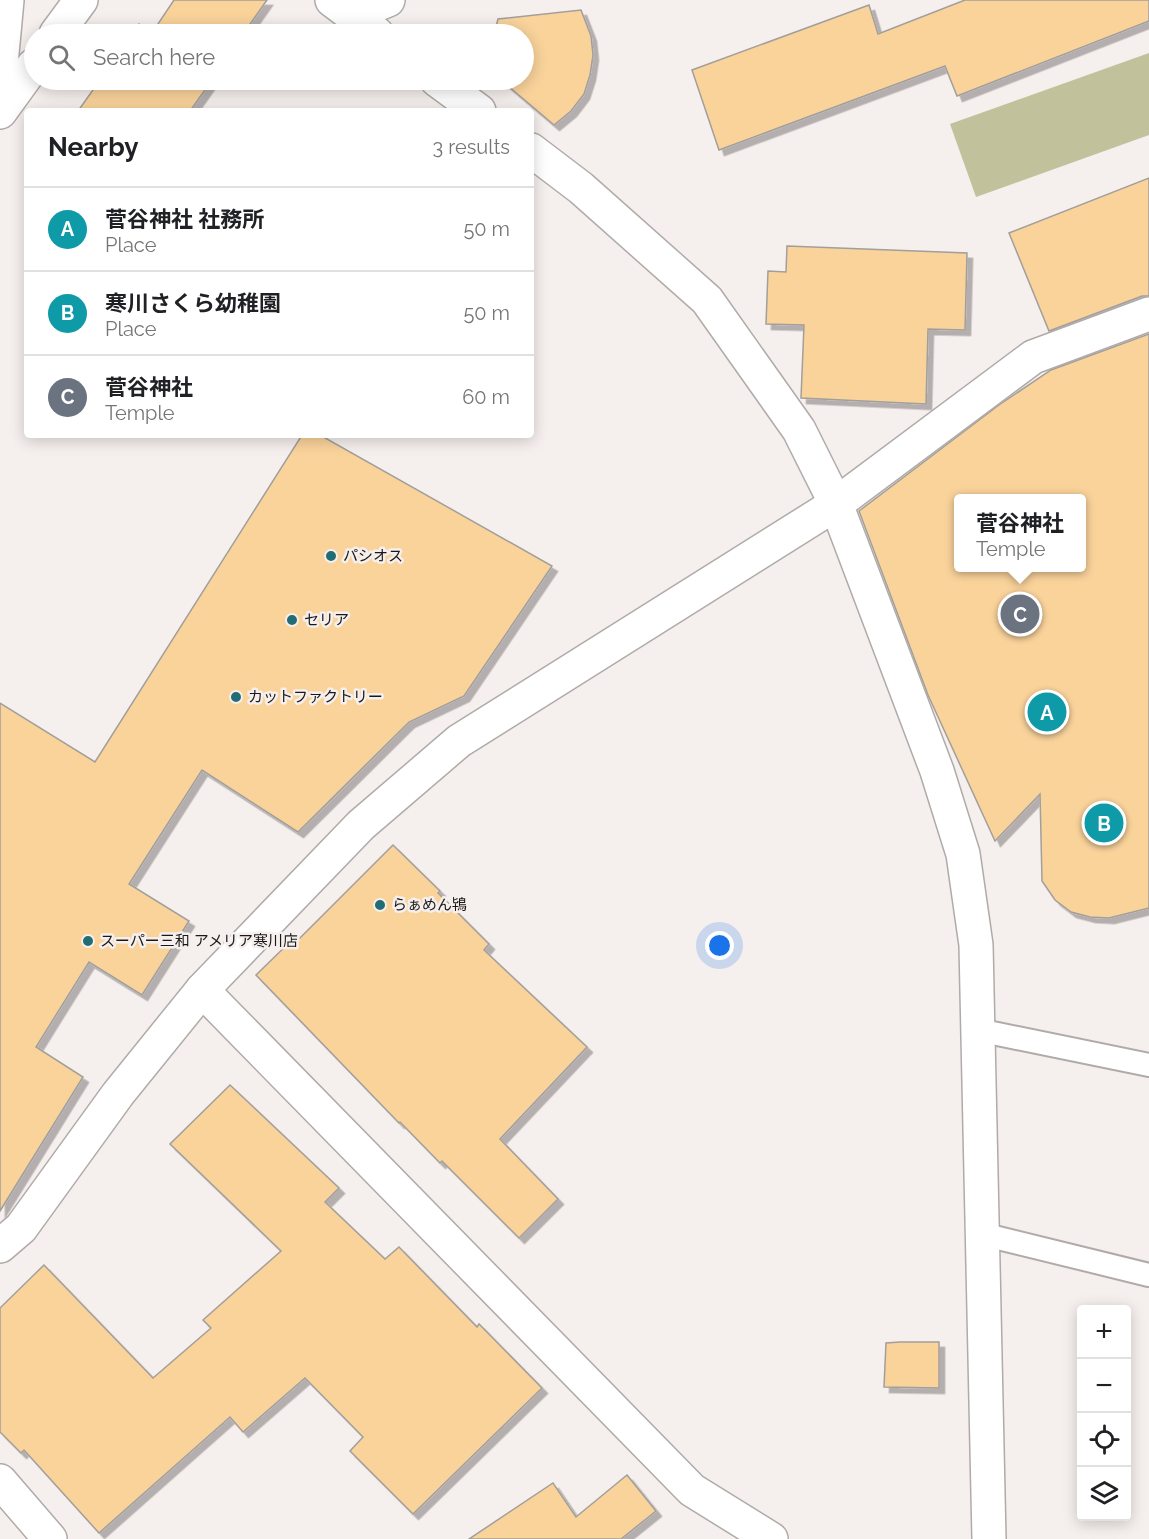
<!DOCTYPE html>
<html lang="en">
<head>
<meta charset="utf-8">
<style>
  :root { --surface:#fff; --page:#f6f6f6; --text:#202124; --muted:#757577; --line:#e0e0e0; --accent:#226d74 }
  body { margin:0; font-family:Raleway,"Noto Sans JP",sans-serif; background:var(--page); color:var(--text) }
  .controls { position:absolute; right:18px; bottom:18px; display:grid; overflow:hidden; border-radius:6px; box-shadow:0 3px 15px #0003 }
  .controls button { width:54px; height:54px; display:grid; place-items:center; padding:0; border:0; border-bottom:2px solid var(--line); background:var(--surface); color:var(--text); font:30px sans-serif }
  .you { position:absolute; left:720px; top:946px; width:21px; height:21px; margin:-15px; border:4px solid #fff; border-radius:50%; background:#1a73e8; box-shadow:0 0 0 9px #1a73e833 }
  .badge { display:grid; place-items:center; width:39px; height:39px; border-radius:50%; background:var(--accent); color:#fff; font-size:20px; font-weight:700 }
  .pin { position:absolute; translate:-50% -50%; border:3px solid #fff; box-shadow:0 2px 6px #0006 }
  .popup { position:absolute; left:954px; top:494px; width:132px; height:78px; box-sizing:border-box; display:grid; place-content:center; border-radius:6px; background:var(--surface); filter:drop-shadow(0 2px 4px #0005); font-size:20px; white-space:nowrap; color:var(--muted) }
  .popup b { font-size:22px; color:var(--text) }
  .popup::after { content:''; position:absolute; left:50%; top:100%; margin-left:-12px; border:12px solid transparent; border-top-color:var(--surface) }
  .list { margin:0; padding:0; list-style:none }
  h2 { display:flex; justify-content:space-between; align-items:center; height:78px; margin:0; padding:0 24px; font-size:26px }
  h2 small { font-size:20px; font-weight:400; color:var(--muted) }
  .list li { display:grid; grid-template-columns:39px 1fr auto; gap:18px; align-items:center; box-sizing:border-box; height:84px; padding:0 24px; border-top:2px solid var(--line) }
  .list b { display:block; font-size:22px; white-space:nowrap }
  .list p { margin:0; font-size:20px; white-space:nowrap; color:var(--muted) }
  .list em { font-size:20px; font-style:normal; color:var(--muted) }
  .icon { flex:none; width:33px; height:33px; fill:none; stroke:currentColor; stroke-width:2; stroke-linecap:round; stroke-linejoin:round }
  .map { position:relative; flex:none; width:1149px; height:1539px; overflow:hidden }
  .search { position:absolute; background:var(--surface); box-shadow:0 3px 15px #0003; left:24px; top:24px; width:510px; height:66px; display:flex; align-items:center; gap:15px; box-sizing:border-box; padding:0 21px; border-radius:33px; color:var(--muted); font-size:22px }
  .panel { position:absolute; background:var(--surface); box-shadow:0 3px 15px #0003; left:24px; top:108px; width:510px; height:330px; border-radius:6px }
  .map>svg:first-child { display:block }
  .green { fill:#c1c29c }
  .building { fill:#fad39b; stroke:#a29f9b; stroke-width:1.5; fill-rule:evenodd; filter:url(#shadow) }
  .lines { fill:none; stroke-linecap:round; stroke-linejoin:round }
  .service-casing { stroke:#b0aba9; stroke-width:26 }
  .minor-casing { stroke:#b0aba9; stroke-width:36 }
  .primary-casing { stroke:#b0aba9; stroke-width:36 }
  .service { stroke:#fff; stroke-width:22 }
  .minor { stroke:#fff; stroke-width:33 }
  .primary { stroke:#fff; stroke-width:33 }
  .poi-dot { fill:#226d74; stroke:#f5efed; stroke-width:2 }
  .labels { text-anchor:middle; stroke-width:5; stroke-linejoin:round; paint-order:stroke }
  .poi-label { font-size:15px; fill:#1b1918; stroke:#f5efed; text-anchor:start }
</style>
</head>
<body>
<div class="map">
<svg width="1149" height="1539" viewBox="0 0 1149 1539">
  <defs>
    <filter id="shadow"><feDropShadow dx="5.5" dy="5.5" stdDeviation="0" flood-color="#0004"/></filter>
  </defs>
  <rect width="100%" height="100%" fill="#f5efed"/>
  <path class="green" d="M 1149,53 L 1149,135 L 976,197 L 950,124 Z"/>
  <g class="building">
    <path d="M 174,0 L 267,0 L 243,34 L 132,34 L 139,24 L 152,33 Z"/>
    <path d="M 965,0 L 1149,0 L 1149,21 L 957,96 L 945,66 L 719,150 L 692,70 L 869,5 L 878,34 Z"/>
    <path d="M 581,10 L 591,36 L 593,55 L 590,75 L 584,94 L 571,111 L 554,125 L 501,80 L 524,80 L 524,34 L 494,34 L 498,19 Z"/>
    <path d="M 100,80 L 212,80 L 190,111 L 78,111 Z"/>
    <path d="M 1149,178 L 1149,296 L 1142,296 L 1049,331 L 1009,233 Z"/>
    <path d="M 787,246 L 967,253 L 965,330 L 928,329 L 926,404 L 801,398 L 804,325 L 766,324 L 768,271 L 786,272 Z"/>
    <path d="M 1149,334 L 1149,908 L 1109,918 L 1090,917 L 1071,912 L 1055,900 L 1042,881 L 1040,794 L 995,841 L 928,695 L 859,511 L 999,405 L 1051,370 ZM 958,498 L 1082,498 L 1082,567 L 958,567 Z"/>
    <path d="M 302,435 L 320,435 L 552,566 L 464,696 L 409,722 L 298,832 L 202,770 L 129,884 L 189,921 L 142,995 L 89,962 L 36,1047 L 83,1077 L 0,1211 L 0,703 L 95,762 Z"/>
    <path d="M 393,845 L 440,891 L 438,893 L 489,944 L 484,950 L 587,1047 L 500,1139 L 558,1199 L 519,1238 L 442,1161 L 440,1163 L 400,1122 L 399,1123 L 256,975 L 295,937 L 298,940 Z"/>
    <path d="M 230,1085 L 339,1188 L 325,1202 L 385,1259 L 399,1247 L 477,1327 L 479,1324 L 542,1388 L 413,1514 L 350,1451 L 363,1437 L 305,1378 L 243,1432 L 230,1417 L 99,1533 L 24,1450 L 21,1453 L 0,1432 L 0,1308 L 44,1265 L 153,1378 L 211,1328 L 203,1320 L 281,1251 L 170,1144 Z"/>
    <path d="M 900,1342 L 939,1342 L 939,1388 L 884,1387 L 886,1343 Z"/>
    <path d="M 627,1475 L 656,1511 L 621,1539 L 469,1539 L 553,1483 L 576,1517 Z"/>
  </g>
  <g class="lines">
    <g class="service-casing">
      <g id="service">
        <path d="M 978,1030 L 1149,1065"/>
        <path d="M 982,1234 L 1149,1275"/>
      </g>
    </g>
    <g class="minor-casing">
      <g id="minor">
        <path d="M 332,0 L 352,15 L 388,0"/>
        <path d="M 352,15 L 377,34"/>
        <path d="M 0,75 L 7,0"/>
        <path d="M 437,80 L 479,111"/>
        <path d="M 531,150 L 581,188 L 707,300 L 799,430 L 836,504 L 937,771 L 963,854 L 976,945 L 989,1539"/>
        <path d="M 202,990 L 692,1490 L 771,1539"/>
        <path d="M 0,1246 L 21,1228 L 118,1094 L 202,990 L 361,825 L 459,741 L 836,504 L 1033,357 L 1149,314"/>
        <path d="M 0,1481 L 50,1539"/>
      </g>
    </g>
    <g class="primary-casing">
      <g id="primary">
        <path d="M 56,34 L 81,0"/>
        <path d="M 0,112 L 34,65"/>
      </g>
    </g>
    <use href="#service" class="service"/>
    <use href="#minor" class="minor"/>
    <use href="#primary" class="primary"/>
  </g>
  <g class="poi-dot">
    <circle cx="331" cy="556" r="6"/>
    <circle cx="292" cy="620" r="6"/>
    <circle cx="236" cy="697" r="6"/>
    <circle cx="380" cy="905" r="6"/>
    <circle cx="88" cy="941" r="6"/>
  </g>
  <g class="labels">
    <g class="poi-label">
      <text x="343" y="561">パシオス</text>
      <text x="304" y="625">セリア</text>
      <text x="248" y="702">カットファクトリー</text>
      <text x="392" y="910">らぁめん鴇</text>
      <text x="100" y="946">スーパー三和 アメリア寒川店</text>
    </g>
  </g>
</svg>
<div class="controls">
<button>+</button>
<button>−</button>
<button><svg class="icon" aria-label="locate" viewBox="0 0 24 24"><circle cx="12" cy="12" r="6"/><path d="M12 2v4M12 18v4M2 12h4M18 12h4"/></svg></button>
<button><svg class="icon" aria-label="layers" viewBox="0 0 24 24"><path d="M12 4l9 5-9 5-9-5zM3 14l9 5 9-5"/></svg></button>
</div>
<div class="you"></div>
<div class="pin badge" style="left:1047px;top:712px;background:#0f9aa8">A</div>
<div class="pin badge" style="left:1104px;top:823px;background:#0f9aa8">B</div>
<div class="pin badge" style="left:1020px;top:614px;background:#6b7280">C</div>
<div class="popup"><b>菅谷神社</b>Temple</div>
<div class="search"><svg class="icon" aria-label="search" viewBox="0 0 24 24"><circle cx="10" cy="10" r="6"/><path d="M15 15l6 6"/></svg>Search here</div>
<section class="panel">
<h2>Nearby<small>3 results</small></h2>
<ul class="list">
<li><span class="badge" style="background:#0f9aa8">A</span><div><b>菅谷神社 社務所</b><p>Place</p></div><em>50 m</em></li>
<li><span class="badge" style="background:#0f9aa8">B</span><div><b>寒川さくら幼稚園</b><p>Place</p></div><em>50 m</em></li>
<li><span class="badge" style="background:#6b7280">C</span><div><b>菅谷神社</b><p>Temple</p></div><em>60 m</em></li>
</ul>
</section>
</div>
</body>
</html>
